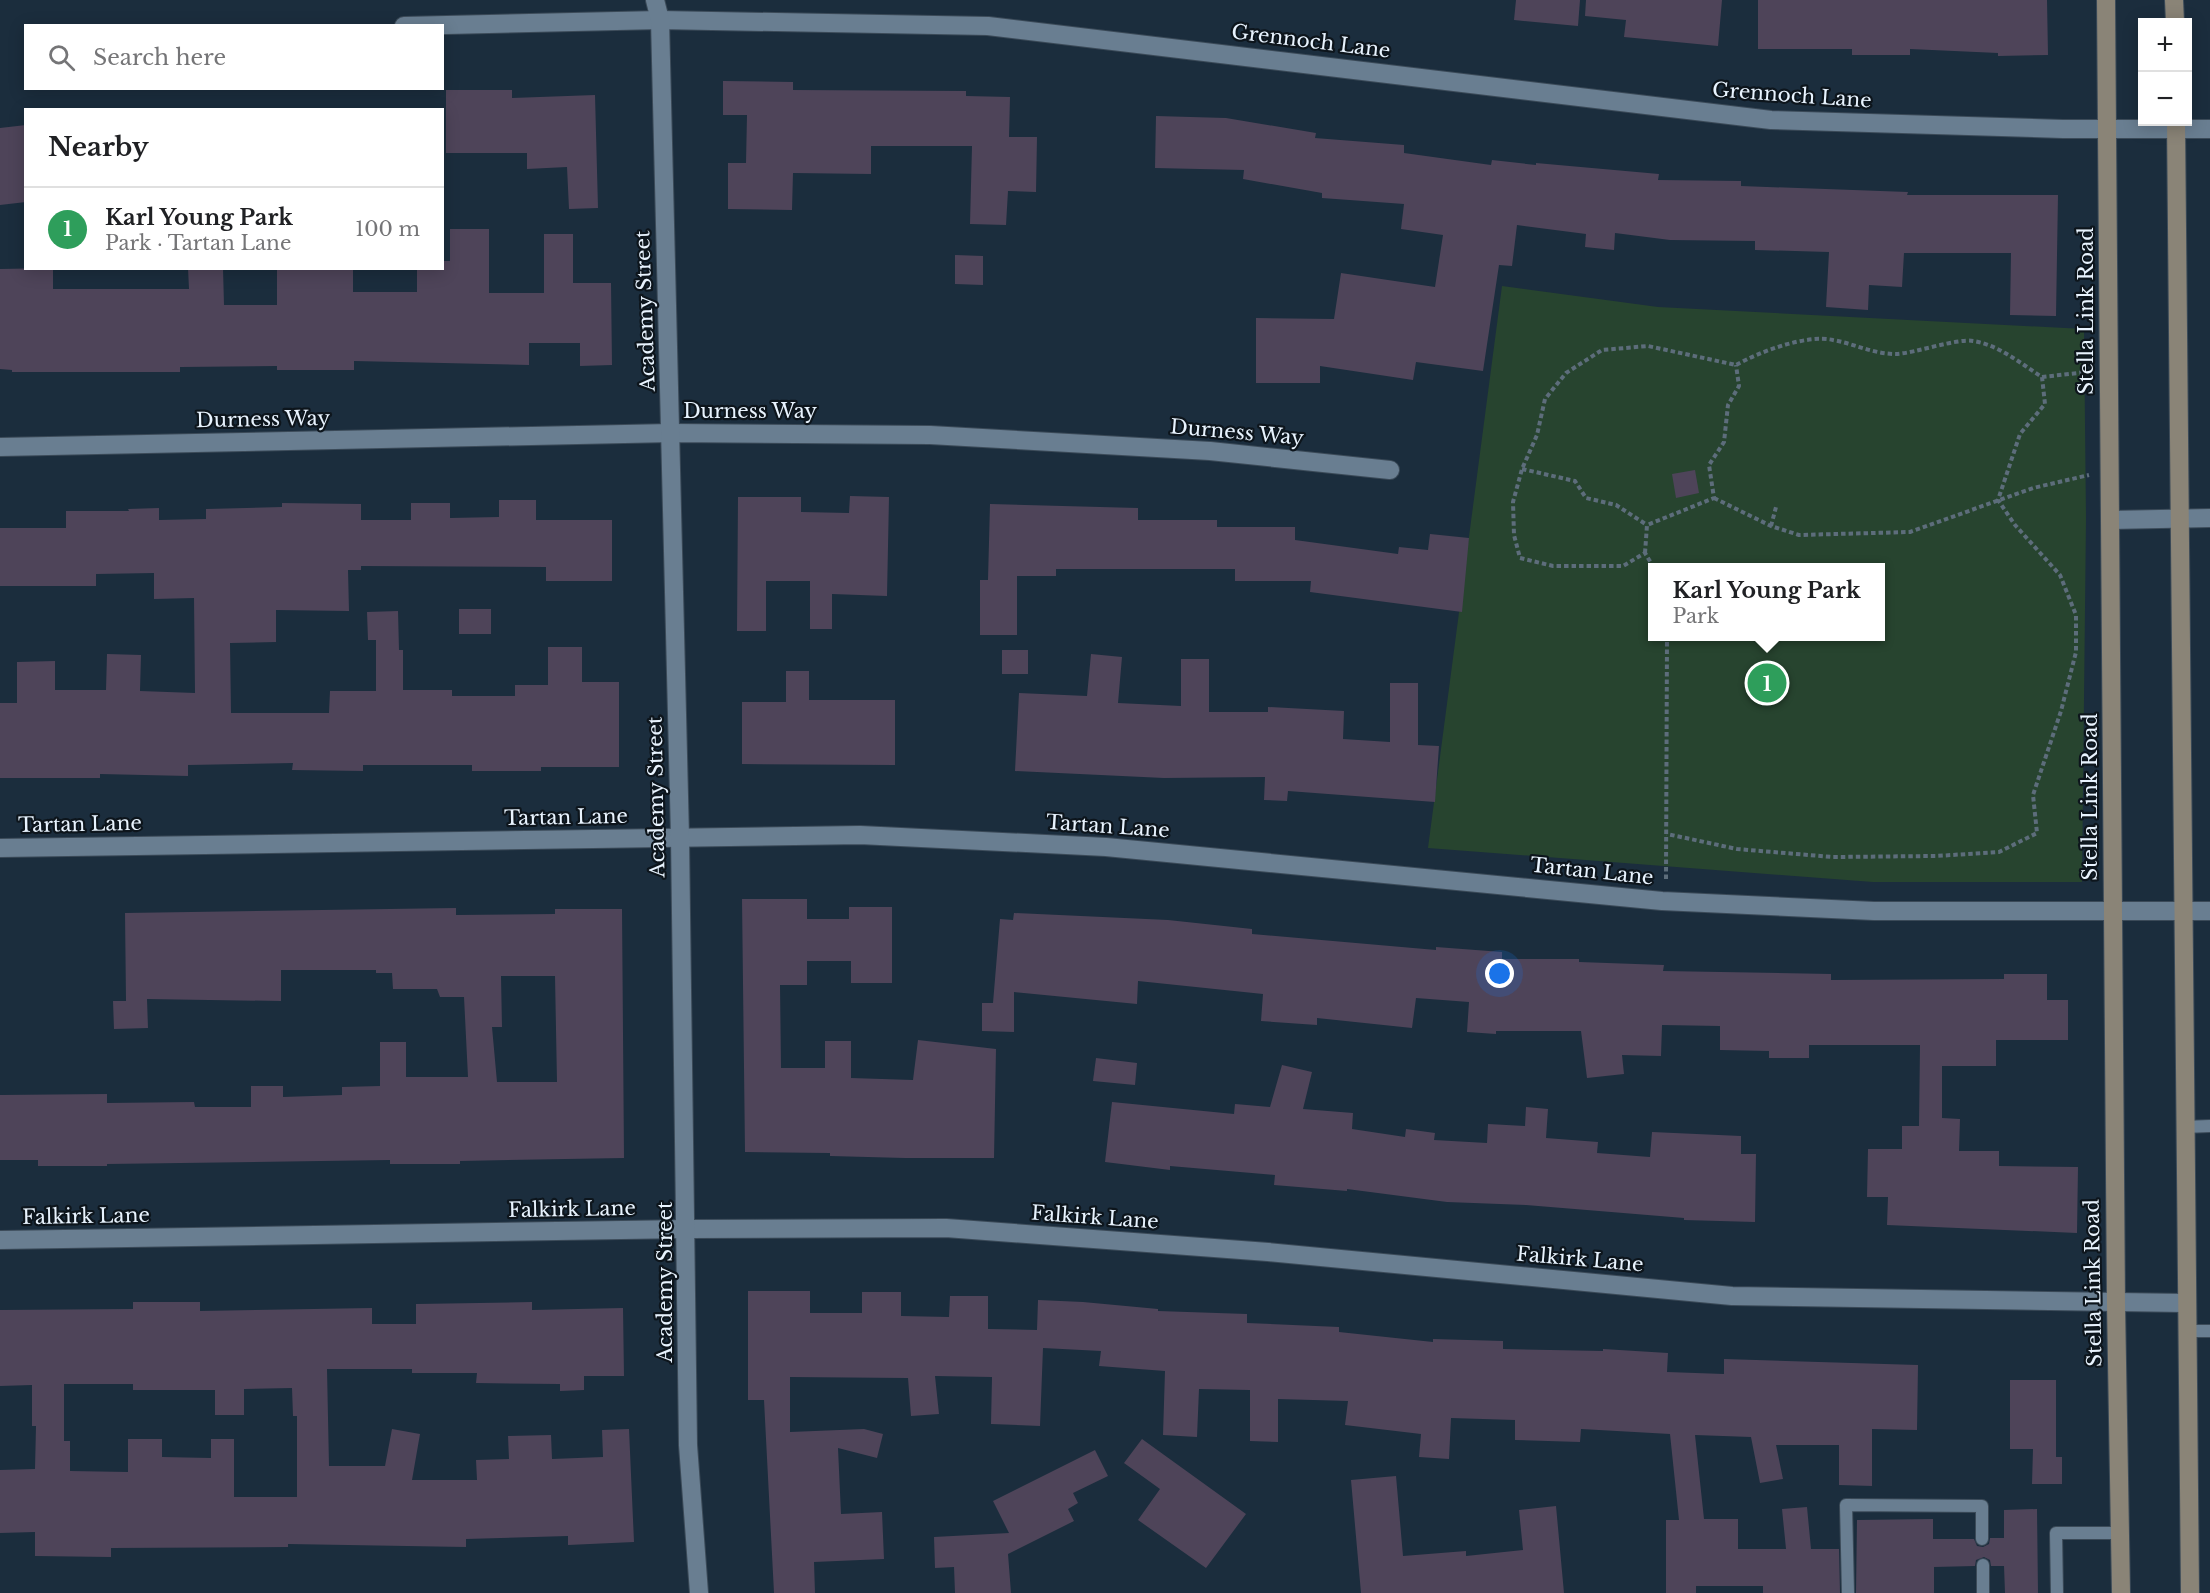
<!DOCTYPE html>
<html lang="en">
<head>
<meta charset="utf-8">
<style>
  :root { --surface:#fff; --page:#f2f2f2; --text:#202124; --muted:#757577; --line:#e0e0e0; --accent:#2563eb }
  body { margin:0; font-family:"Libre Baskerville",serif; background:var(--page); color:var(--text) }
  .controls { position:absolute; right:18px; top:18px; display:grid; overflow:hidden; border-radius:0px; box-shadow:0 3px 15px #0003 }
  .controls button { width:54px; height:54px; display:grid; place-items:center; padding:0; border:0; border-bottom:2px solid var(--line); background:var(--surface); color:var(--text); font:30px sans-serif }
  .you { position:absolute; left:1500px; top:974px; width:21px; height:21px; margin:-15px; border:4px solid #fff; border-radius:50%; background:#1a73e8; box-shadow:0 0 0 9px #1a73e833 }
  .badge { display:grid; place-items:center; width:39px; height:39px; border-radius:50%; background:var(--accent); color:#fff; font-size:20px; font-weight:700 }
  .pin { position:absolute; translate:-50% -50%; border:3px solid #fff; box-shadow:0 2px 6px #0006 }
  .popup { position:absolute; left:1648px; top:563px; width:237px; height:78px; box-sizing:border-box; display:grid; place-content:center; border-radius:0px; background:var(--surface); filter:drop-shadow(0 2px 4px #0005); font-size:20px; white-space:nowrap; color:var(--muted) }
  .popup b { font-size:22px; color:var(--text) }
  .popup::after { content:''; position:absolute; left:50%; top:100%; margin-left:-12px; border:12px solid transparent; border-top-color:var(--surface) }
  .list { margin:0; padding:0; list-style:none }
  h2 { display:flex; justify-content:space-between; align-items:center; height:78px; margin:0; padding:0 24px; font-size:26px }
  h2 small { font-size:20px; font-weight:400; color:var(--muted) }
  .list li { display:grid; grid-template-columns:39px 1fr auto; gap:18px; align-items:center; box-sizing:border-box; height:84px; padding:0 24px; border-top:2px solid var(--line) }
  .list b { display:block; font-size:22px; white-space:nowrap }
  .list p { margin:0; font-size:20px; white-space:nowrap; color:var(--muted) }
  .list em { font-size:20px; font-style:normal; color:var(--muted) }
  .icon { flex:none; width:33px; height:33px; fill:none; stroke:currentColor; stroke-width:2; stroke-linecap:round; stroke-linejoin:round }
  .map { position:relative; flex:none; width:2210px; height:1593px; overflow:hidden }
  .search { position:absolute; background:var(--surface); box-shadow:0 3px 15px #0003; left:24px; top:24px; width:420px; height:66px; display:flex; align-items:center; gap:15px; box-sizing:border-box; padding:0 21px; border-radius:0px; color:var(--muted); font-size:22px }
  .panel { position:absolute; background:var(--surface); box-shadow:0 3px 15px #0003; left:24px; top:108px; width:420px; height:162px; border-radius:0px }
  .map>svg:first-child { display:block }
  .green { fill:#27442f; fill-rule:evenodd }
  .building { fill:#4e4459; fill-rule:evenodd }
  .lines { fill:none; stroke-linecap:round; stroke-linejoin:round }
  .service-casing { stroke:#3b4a58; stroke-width:14 }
  .minor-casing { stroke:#3b4a58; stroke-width:20 }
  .tertiary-casing { stroke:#3b4a58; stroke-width:20 }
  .secondary-casing { stroke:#3b4a58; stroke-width:20 }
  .path { stroke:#5d6d7b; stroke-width:4; stroke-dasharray:4.5 3; stroke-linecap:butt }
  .service { stroke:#697e91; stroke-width:12 }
  .minor { stroke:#697e91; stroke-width:18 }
  .tertiary { stroke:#697e91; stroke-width:18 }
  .secondary { stroke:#8a8477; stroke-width:18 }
  .labels { text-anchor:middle; stroke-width:4.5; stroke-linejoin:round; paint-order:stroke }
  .street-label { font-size:20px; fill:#e8f3fe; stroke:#0d151c }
</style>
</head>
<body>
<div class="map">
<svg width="2210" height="1593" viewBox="0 0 2210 1593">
  <rect width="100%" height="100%" fill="#1b2d3d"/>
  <path class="green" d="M 1502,286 L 1658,307 L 2084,329 L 2086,518 L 2082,882 L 1873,882 L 1428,848 ZM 1653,568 L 1881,568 L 1881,636 L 1653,636 Z"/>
  <g class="building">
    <path d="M 1516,0 L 1580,0 L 1578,26 L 1514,20 Z"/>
    <path d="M 1586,0 L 1722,0 L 1718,46 L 1624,37 L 1626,20 L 1585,16 Z"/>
    <path d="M 1758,0 L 2047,0 L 2048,55 L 1998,56 L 1998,53 L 1910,49 L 1910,55 L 1852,55 L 1852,49 L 1758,49 Z"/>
    <path d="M 723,81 L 793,82 L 793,90 L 966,91 L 966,96 L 1010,97 L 1009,137 L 1037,137 L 1036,192 L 1008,191 L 1006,225 L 970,224 L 972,146 L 871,146 L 871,174 L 793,173 L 792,210 L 728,209 L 728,163 L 746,163 L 747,115 L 723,115 Z"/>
    <path d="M 446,90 L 512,90 L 512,98 L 595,95 L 598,208 L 569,209 L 567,167 L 527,169 L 527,153 L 446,153 Z"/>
    <path d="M 1156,116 L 1226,118 L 1316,133 L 1315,138 L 1404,145 L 1404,153 L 1491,165 L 1492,160 L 1536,165 L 1536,163 L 1659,174 L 1658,180 L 1741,181 L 1741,186 L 1908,192 L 1907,195 L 2058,195 L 2056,316 L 2010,315 L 2011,253 L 1904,253 L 1902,287 L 1869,285 L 1868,310 L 1826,307 L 1829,252 L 1755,250 L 1755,241 L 1670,240 L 1615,233 L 1614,250 L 1585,247 L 1586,234 L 1517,225 L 1512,266 L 1499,265 L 1483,371 L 1416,362 L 1413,380 L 1320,366 L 1320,383 L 1256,383 L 1256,318 L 1334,319 L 1341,273 L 1435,287 L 1443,235 L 1401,229 L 1404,204 L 1322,198 L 1322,193 L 1243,179 L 1244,170 L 1155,168 Z"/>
    <path d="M 26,125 L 26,202 L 0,205 L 0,128 Z"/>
    <path d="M 450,229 L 489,229 L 489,293 L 544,293 L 544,234 L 573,234 L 573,283 L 611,283 L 612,365 L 580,366 L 580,343 L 529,343 L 529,365 L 354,361 L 354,370 L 277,370 L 277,366 L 180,367 L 180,372 L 12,372 L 12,370 L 0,369 L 0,269 L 53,268 L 53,289 L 189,289 L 188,268 L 223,268 L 224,305 L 277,305 L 277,269 L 353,268 L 353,292 L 417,292 L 417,268 L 442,268 L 442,261 L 450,261 Z"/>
    <path d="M 955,255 L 983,256 L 983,285 L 955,284 Z"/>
    <path d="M 1695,470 L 1699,493 L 1676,498 L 1672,474 Z"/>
    <path d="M 850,496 L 889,497 L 887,596 L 832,594 L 832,629 L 810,629 L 810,581 L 766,581 L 766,631 L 737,631 L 738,497 L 801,497 L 801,512 L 849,513 Z"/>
    <path d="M 499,500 L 536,500 L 536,520 L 612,520 L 612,581 L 546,581 L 546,567 L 361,566 L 361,570 L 348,570 L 349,611 L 276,610 L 276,642 L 230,643 L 231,713 L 329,713 L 330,691 L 376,691 L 376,640 L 368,640 L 367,612 L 398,611 L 399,650 L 403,650 L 403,690 L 452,690 L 452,696 L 515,696 L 515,685 L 548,685 L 548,647 L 582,647 L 582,682 L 619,682 L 619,767 L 541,767 L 541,771 L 472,771 L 472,765 L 363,765 L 363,771 L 292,770 L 293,763 L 188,765 L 188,776 L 100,774 L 100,778 L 0,778 L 0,703 L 17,703 L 17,662 L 55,661 L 55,690 L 106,690 L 107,654 L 141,655 L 140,691 L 195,693 L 194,598 L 154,599 L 154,573 L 96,574 L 96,586 L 0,586 L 0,528 L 66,528 L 66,511 L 129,511 L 128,509 L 159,508 L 159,520 L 206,519 L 206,509 L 282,507 L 282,503 L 361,504 L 361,520 L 411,520 L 411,503 L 450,503 L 450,518 L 499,517 Z"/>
    <path d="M 990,504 L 1138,508 L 1138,520 L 1217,520 L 1217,527 L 1295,527 L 1295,540 L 1398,554 L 1399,547 L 1428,550 L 1430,534 L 1469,538 L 1462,612 L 1310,592 L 1311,581 L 1235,581 L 1235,569 L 1056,569 L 1056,576 L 1017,576 L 1017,635 L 980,635 L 980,580 L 988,580 Z"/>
    <rect x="459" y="609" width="32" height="25"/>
    <rect x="1002" y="650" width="26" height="24"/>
    <path d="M 1091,654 L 1122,657 L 1118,703 L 1181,706 L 1181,659 L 1209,659 L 1209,712 L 1268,712 L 1268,707 L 1344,711 L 1343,739 L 1390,742 L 1390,683 L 1418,683 L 1418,745 L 1439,746 L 1435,802 L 1288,791 L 1287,801 L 1264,800 L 1265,777 L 1164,778 L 1015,771 L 1019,693 L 1087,696 Z"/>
    <path d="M 786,671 L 809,671 L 809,700 L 895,700 L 895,765 L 742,764 L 742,702 L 786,702 Z"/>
    <path d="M 742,899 L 807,899 L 807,919 L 849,919 L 849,907 L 892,907 L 892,983 L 851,983 L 851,961 L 807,961 L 807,985 L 780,985 L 781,1068 L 825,1068 L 825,1041 L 851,1041 L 851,1078 L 913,1080 L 918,1040 L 996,1049 L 994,1158 L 905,1158 L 830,1156 L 830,1153 L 745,1152 Z"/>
    <path d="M 456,908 L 456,915 L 555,914 L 555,909 L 622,909 L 624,1158 L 460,1161 L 460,1164 L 390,1164 L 390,1160 L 107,1164 L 107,1166 L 38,1166 L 38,1160 L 0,1160 L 0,1095 L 107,1094 L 107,1103 L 194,1102 L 195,1107 L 251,1107 L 251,1086 L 283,1086 L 283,1097 L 342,1095 L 342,1087 L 380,1086 L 380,1042 L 406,1042 L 406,1077 L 468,1077 L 464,997 L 440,997 L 437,989 L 393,989 L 392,973 L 376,973 L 376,970 L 281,970 L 281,1001 L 147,999 L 148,1028 L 114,1029 L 113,1001 L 126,1001 L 125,913 ZM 501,976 L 555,976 L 557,1082 L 497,1082 L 492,1027 L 502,1027 Z"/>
    <path d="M 1014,913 L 1168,920 L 1252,929 L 1252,934 L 1436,950 L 1436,947 L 1502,952 L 1502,959 L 1579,959 L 1579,962 L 1664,965 L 1663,971 L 1831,974 L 1831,980 L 2004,979 L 2004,974 L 2047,974 L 2047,1000 L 2068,1000 L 2068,1040 L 1996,1040 L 1996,1066 L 1942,1066 L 1942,1118 L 1960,1119 L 1959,1151 L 1999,1151 L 1999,1166 L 2078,1167 L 2077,1233 L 1887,1225 L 1888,1197 L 1867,1197 L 1868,1149 L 1902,1149 L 1902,1126 L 1919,1126 L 1920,1045 L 1809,1045 L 1809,1058 L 1769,1058 L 1769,1051 L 1720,1050 L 1720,1026 L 1662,1025 L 1661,1056 L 1622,1055 L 1624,1074 L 1587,1078 L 1581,1031 L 1496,1031 L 1496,1034 L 1467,1032 L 1469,1002 L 1416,998 L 1412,1028 L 1317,1018 L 1317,1025 L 1261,1021 L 1263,994 L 1138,981 L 1137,1004 L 1014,992 L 1014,1032 L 982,1031 L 982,1003 L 993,1003 L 1000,919 L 1013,920 Z"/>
    <path d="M 1096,1058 L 1137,1063 L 1135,1085 L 1093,1081 Z"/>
    <path d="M 1282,1065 L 1312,1072 L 1303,1109 L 1353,1113 L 1352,1129 L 1405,1137 L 1406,1129 L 1435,1133 L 1434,1140 L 1487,1143 L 1488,1124 L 1525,1126 L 1526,1107 L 1548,1109 L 1546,1138 L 1598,1142 L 1597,1153 L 1650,1157 L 1652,1132 L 1741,1136 L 1741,1154 L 1756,1154 L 1755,1222 L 1684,1220 L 1684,1218 L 1526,1205 L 1447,1202 L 1347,1189 L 1347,1191 L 1274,1185 L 1275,1175 L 1170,1166 L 1170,1170 L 1105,1162 L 1112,1102 L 1234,1114 L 1235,1104 L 1270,1107 Z"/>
    <path d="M 748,1291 L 810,1291 L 810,1313 L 862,1313 L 862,1292 L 901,1292 L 901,1316 L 949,1317 L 950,1296 L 988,1296 L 988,1329 L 1037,1330 L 1038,1300 L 1083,1302 L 1158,1309 L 1158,1311 L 1247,1314 L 1247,1323 L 1339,1327 L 1339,1332 L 1433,1342 L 1433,1339 L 1503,1341 L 1503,1349 L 1603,1351 L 1603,1349 L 1668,1353 L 1667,1372 L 1724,1374 L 1724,1359 L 1918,1365 L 1917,1430 L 1872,1429 L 1872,1486 L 1839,1485 L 1839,1445 L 1776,1445 L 1783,1479 L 1760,1483 L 1751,1437 L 1695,1435 L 1704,1519 L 1738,1519 L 1738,1549 L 1786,1549 L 1782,1509 L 1807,1507 L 1811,1549 L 1839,1549 L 1840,1593 L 1763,1593 L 1763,1586 L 1696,1586 L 1696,1593 L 1666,1593 L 1666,1520 L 1679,1520 L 1670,1434 L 1581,1429 L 1580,1442 L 1515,1440 L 1515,1420 L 1451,1418 L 1449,1459 L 1419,1457 L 1421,1434 L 1345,1425 L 1348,1401 L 1278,1399 L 1278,1442 L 1250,1441 L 1250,1390 L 1199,1389 L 1197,1437 L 1163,1435 L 1165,1371 L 1099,1366 L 1101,1351 L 1043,1348 L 1040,1426 L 991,1424 L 992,1377 L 935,1376 L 939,1414 L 911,1416 L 908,1378 L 790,1377 L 790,1432 L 864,1429 L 883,1434 L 877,1458 L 838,1448 L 841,1514 L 882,1512 L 884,1559 L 814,1562 L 815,1593 L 774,1593 L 764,1400 L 748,1400 Z"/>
    <path d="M 133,1302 L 200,1302 L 200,1311 L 372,1308 L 372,1324 L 416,1324 L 416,1304 L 532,1302 L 532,1310 L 623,1308 L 624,1376 L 584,1376 L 584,1390 L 560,1391 L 560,1384 L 476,1383 L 477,1373 L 412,1373 L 412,1369 L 327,1369 L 329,1466 L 385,1466 L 392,1429 L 420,1434 L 412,1480 L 477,1480 L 476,1460 L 509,1459 L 508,1436 L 551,1435 L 552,1459 L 603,1457 L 602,1430 L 629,1429 L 634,1542 L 568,1545 L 568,1536 L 466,1539 L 466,1547 L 288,1544 L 288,1547 L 111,1548 L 111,1557 L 35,1556 L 35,1532 L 0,1533 L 0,1470 L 35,1469 L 36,1426 L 32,1426 L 32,1385 L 0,1386 L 0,1310 L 133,1309 ZM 64,1384 L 133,1384 L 133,1390 L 215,1390 L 215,1415 L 244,1415 L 244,1389 L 292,1388 L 293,1416 L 297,1416 L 297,1497 L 234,1497 L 234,1439 L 211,1439 L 211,1458 L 162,1457 L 162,1439 L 128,1439 L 128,1472 L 70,1471 L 70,1441 L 64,1441 Z"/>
    <path d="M 2010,1380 L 2056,1380 L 2056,1457 L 2062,1457 L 2062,1484 L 2032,1484 L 2033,1449 L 2010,1449 Z"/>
    <path d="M 1142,1439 L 1246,1514 L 1206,1568 L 1138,1520 L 1160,1489 L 1124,1463 Z"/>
    <path d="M 1095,1450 L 1108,1476 L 1073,1493 L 1078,1503 L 1068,1509 L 1074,1521 L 1008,1554 L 1011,1593 L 955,1593 L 954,1567 L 935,1568 L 934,1537 L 1009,1533 L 993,1501 Z"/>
    <path d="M 1396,1476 L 1403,1556 L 1466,1551 L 1466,1556 L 1523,1550 L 1519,1510 L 1556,1506 L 1564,1593 L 1361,1593 L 1351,1480 Z"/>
    <path d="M 2037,1509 L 2038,1593 L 2005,1593 L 2004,1566 L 1991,1566 L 1990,1560 L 1984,1557 L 1976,1560 L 1975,1566 L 1934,1567 L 1934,1593 L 1856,1593 L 1857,1520 L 1933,1519 L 1933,1539 L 1974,1539 L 1977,1546 L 1983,1547 L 1989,1544 L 1990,1538 L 2004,1538 L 2004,1510 Z"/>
  </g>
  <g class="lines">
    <g class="service-casing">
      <g id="service">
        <path d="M 2184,1127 L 2210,1126"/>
        <path d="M 2186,1331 L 2210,1331"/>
        <path d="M 1983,1565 L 1983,1593"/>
        <path d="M 1848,1593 L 1846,1505 L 1982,1506 L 1982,1539"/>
        <path d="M 2057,1593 L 2056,1533 L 2120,1533"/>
      </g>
    </g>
    <g class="minor-casing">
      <g id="minor">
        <path d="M 404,26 L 660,20 L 988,26 L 1771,120 L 2063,129 L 2210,129"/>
        <path d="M 0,447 L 671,433 L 930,435 L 1210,451 L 1390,470"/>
        <path d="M 2110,520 L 2210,518"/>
        <path d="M 0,848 L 860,835 L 1106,847 L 1662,901 L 1874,911 L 2210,911"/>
        <path d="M 0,1240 L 687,1229 L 946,1228 L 1268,1252 L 1732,1296 L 2185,1303"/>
      </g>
    </g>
    <g class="tertiary-casing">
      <path id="tertiary" d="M 655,0 L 660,20 L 680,837 L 688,1445 L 699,1593"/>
    </g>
    <g class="secondary-casing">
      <g id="secondary">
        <path d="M 2106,0 L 2116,1304 L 2121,1593"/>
        <path d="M 2174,0 L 2175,22"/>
        <path d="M 2176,122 L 2190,1593"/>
      </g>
    </g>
    <g class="path">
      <path d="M 2042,377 L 2087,372"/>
      <path d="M 1522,469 L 1575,481 L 1586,498 L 1616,505 L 1647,525"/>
      <path d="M 1714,498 L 1771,526 L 1799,535 L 1910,532 L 2033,488 L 2089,475"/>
      <path d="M 1771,526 L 1776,507"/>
      <path d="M 1645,553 L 1647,525 L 1714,498 L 1709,465 L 1724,442 L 1728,405 L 1739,386 L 1736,365"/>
      <path d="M 1654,568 L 1645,553 L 1623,566 L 1553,566 L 1520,558 L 1514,535 L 1513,502 L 1522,469 L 1537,435 L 1545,399 L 1566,373 L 1602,350 L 1648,346 L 1736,365 C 1759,352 1806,334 1833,340 C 1855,344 1873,354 1896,354 C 1916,353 1957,338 1973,341 C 1999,345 2020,363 2042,377 L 2045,404 L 2020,434 L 1998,500 L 2015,525 L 2060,575 L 2076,615 L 2076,652 L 2061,711 L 2033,795 L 2037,833 L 1999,852 L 1936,856 L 1833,857 L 1737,849 L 1667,834"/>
      <path d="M 1666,879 L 1667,636"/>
    </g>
    <use href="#service" class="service"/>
    <use href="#minor" class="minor"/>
    <use href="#tertiary" class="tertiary"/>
    <use href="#secondary" class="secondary"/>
  </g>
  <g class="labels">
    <g class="street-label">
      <text transform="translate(1311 41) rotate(7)" y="7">Grennoch Lane</text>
      <text transform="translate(1792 95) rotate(4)" y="7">Grennoch Lane</text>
      <text transform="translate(645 311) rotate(-92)" y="7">Academy Street</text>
      <text transform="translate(2086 311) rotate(-90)" y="7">Stella Link Road</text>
      <text x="750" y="418">Durness Way</text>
      <text transform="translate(263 419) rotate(-1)" y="7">Durness Way</text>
      <text transform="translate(1237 432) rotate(5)" y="7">Durness Way</text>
      <text transform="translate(656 797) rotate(-91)" y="7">Academy Street</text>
      <text transform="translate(2090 797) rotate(-90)" y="7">Stella Link Road</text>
      <text transform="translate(566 817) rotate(-1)" y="7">Tartan Lane</text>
      <text transform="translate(80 824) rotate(-1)" y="7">Tartan Lane</text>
      <text transform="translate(1108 826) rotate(4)" y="7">Tartan Lane</text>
      <text transform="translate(1592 871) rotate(6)" y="7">Tartan Lane</text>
      <text transform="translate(572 1209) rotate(-1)" y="7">Falkirk Lane</text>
      <text transform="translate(86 1216) rotate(-1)" y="7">Falkirk Lane</text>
      <text transform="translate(1095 1217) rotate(4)" y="7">Falkirk Lane</text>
      <text transform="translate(1580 1259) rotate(5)" y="7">Falkirk Lane</text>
      <text transform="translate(665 1282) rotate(-90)" y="7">Academy Street</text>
      <text transform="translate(2093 1283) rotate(-91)" y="7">Stella Link Road</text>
    </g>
  </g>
</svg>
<div class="controls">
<button>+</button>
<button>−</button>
</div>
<div class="you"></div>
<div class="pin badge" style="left:1767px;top:683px;background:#2e9e5b">1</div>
<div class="popup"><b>Karl Young Park</b>Park</div>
<div class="search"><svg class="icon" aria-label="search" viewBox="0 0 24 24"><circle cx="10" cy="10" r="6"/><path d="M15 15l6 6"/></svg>Search here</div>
<section class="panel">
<h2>Nearby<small></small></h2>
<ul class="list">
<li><span class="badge" style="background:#2e9e5b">1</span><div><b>Karl Young Park</b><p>Park · Tartan Lane</p></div><em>100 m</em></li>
</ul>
</section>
</div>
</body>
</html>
